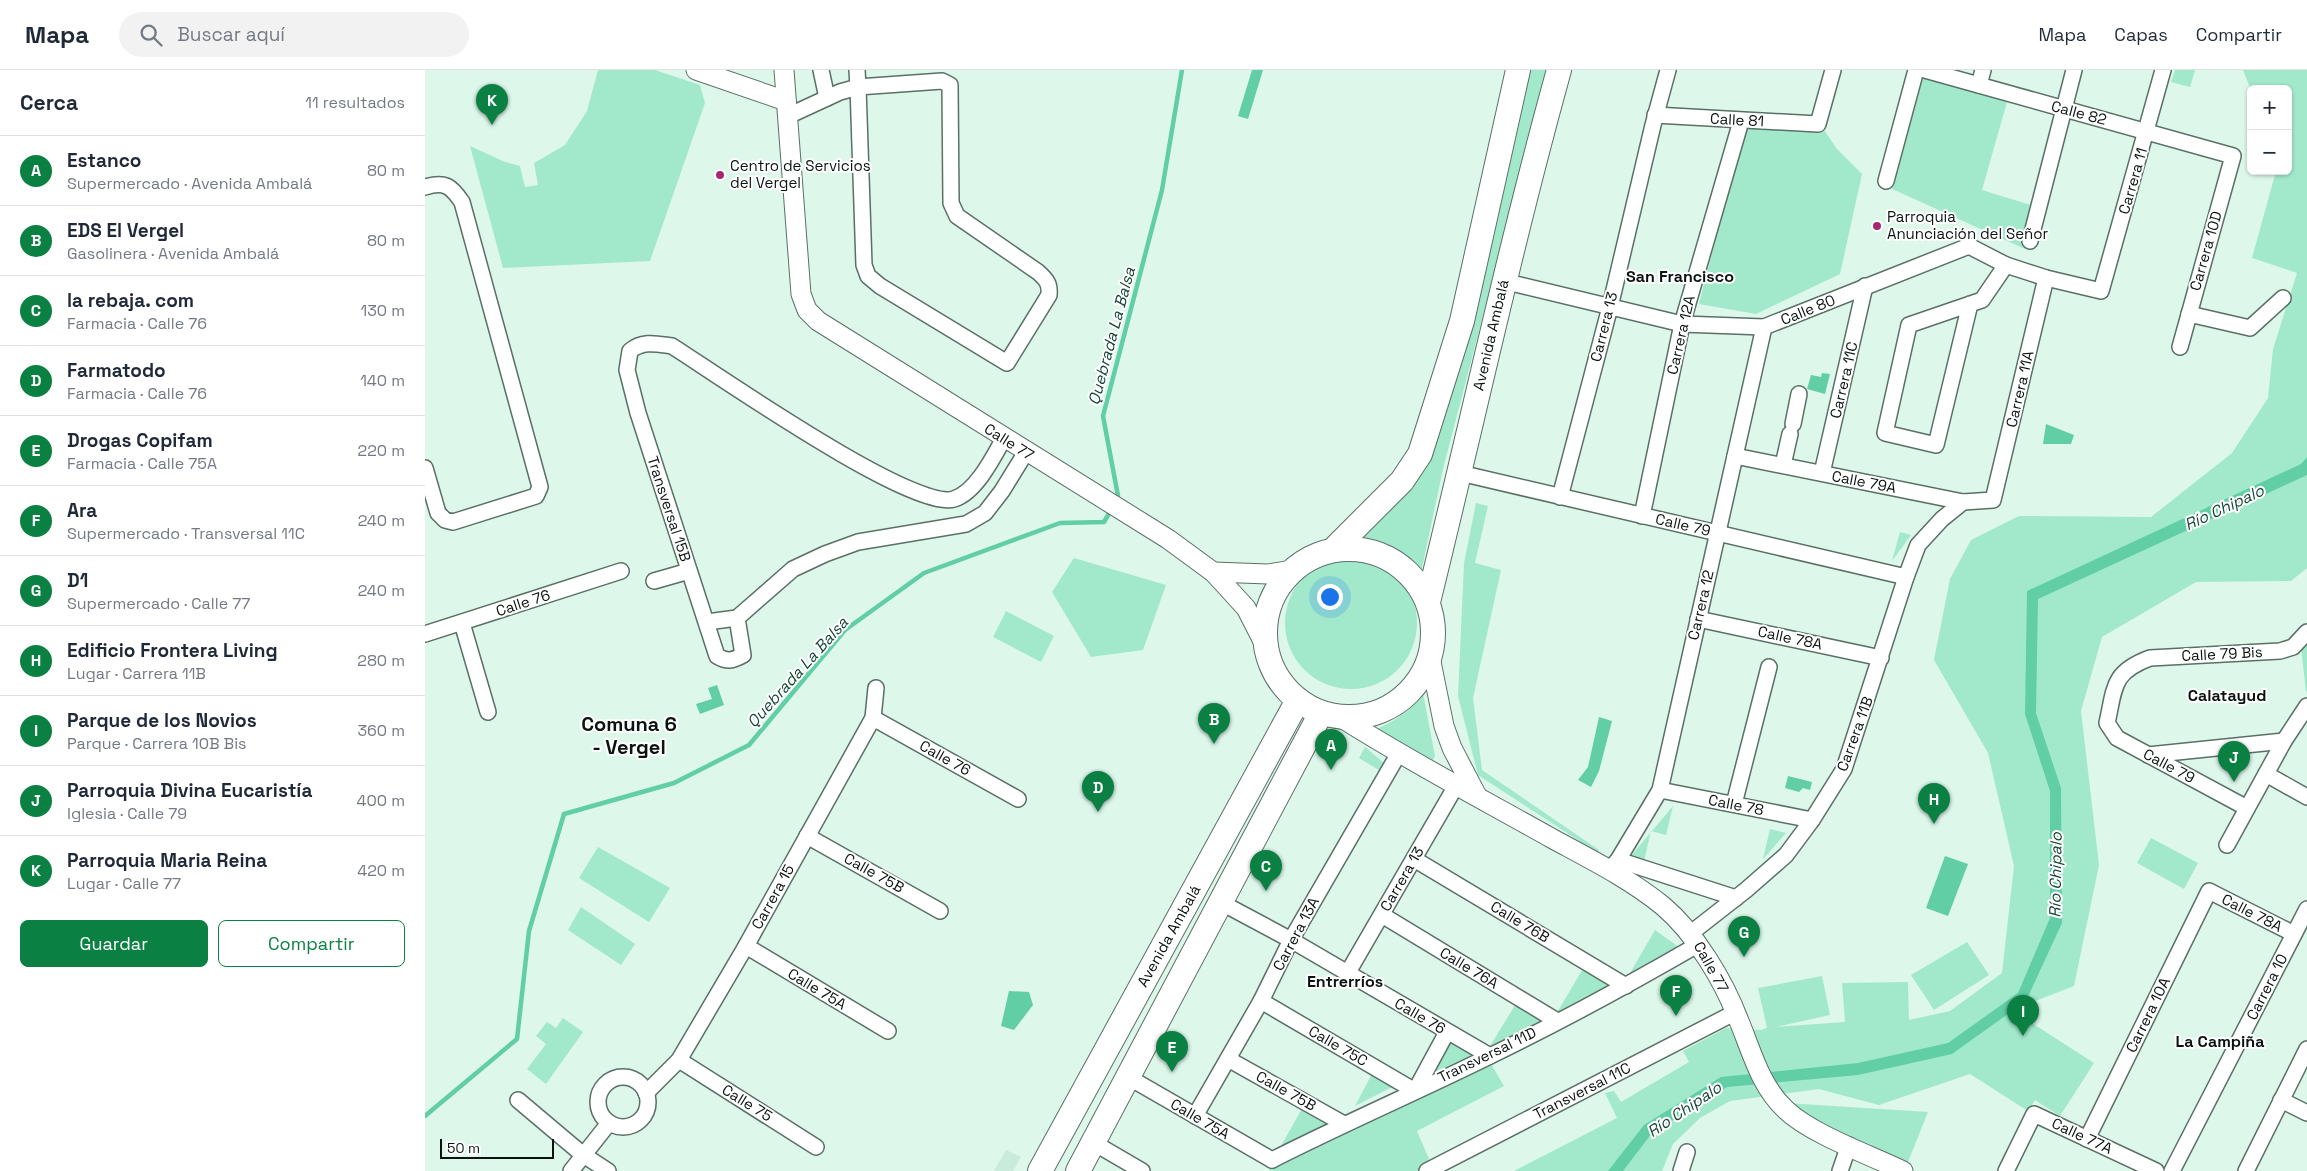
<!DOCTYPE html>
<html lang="es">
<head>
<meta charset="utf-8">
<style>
  :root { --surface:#fff; --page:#f2f2f3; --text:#1f2937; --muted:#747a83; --line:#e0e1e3; --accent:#0b8043 }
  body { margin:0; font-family:"Space Grotesk",sans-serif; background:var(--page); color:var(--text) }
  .controls { position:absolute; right:15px; top:15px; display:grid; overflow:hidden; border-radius:8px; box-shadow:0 1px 4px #0004 }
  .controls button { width:45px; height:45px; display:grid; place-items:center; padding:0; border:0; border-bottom:1px solid var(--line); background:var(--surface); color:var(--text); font:25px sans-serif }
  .scale { position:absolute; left:15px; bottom:12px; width:114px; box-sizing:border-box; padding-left:5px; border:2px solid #0a130f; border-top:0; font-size:14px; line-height:18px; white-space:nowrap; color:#0a130f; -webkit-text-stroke:4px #fff; paint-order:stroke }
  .you { position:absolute; left:904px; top:526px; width:18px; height:18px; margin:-12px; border:4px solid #fff; border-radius:50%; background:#1a73e8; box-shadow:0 0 0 8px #1a73e833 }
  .badge { display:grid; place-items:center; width:32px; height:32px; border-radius:50%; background:var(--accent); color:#fff; font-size:16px; font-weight:700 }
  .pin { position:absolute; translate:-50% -41px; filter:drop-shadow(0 1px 2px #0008) }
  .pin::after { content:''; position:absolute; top:26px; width:18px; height:15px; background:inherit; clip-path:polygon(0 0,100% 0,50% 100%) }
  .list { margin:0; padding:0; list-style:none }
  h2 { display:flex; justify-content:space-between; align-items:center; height:65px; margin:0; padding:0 20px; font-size:21px }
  h2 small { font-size:16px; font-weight:400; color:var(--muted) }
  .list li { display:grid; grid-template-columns:32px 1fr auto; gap:15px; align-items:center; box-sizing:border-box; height:70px; padding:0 20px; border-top:1px solid var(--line) }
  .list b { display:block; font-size:19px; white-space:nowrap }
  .list p { margin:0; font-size:16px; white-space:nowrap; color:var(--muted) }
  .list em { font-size:16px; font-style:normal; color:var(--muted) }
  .actions { display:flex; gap:10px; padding:15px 20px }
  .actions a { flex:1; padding:11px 0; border:1px solid var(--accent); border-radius:8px; text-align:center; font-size:18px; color:var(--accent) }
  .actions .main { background:var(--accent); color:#fff }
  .icon { flex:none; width:28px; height:28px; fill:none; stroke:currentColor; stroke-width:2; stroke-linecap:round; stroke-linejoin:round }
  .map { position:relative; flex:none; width:1882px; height:1101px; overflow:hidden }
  header { display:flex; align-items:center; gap:30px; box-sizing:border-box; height:70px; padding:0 25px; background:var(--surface); border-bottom:1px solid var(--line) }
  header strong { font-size:24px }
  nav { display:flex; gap:28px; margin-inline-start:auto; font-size:18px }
  .search { width:350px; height:45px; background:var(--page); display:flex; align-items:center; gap:12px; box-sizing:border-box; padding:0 18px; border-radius:28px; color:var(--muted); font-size:19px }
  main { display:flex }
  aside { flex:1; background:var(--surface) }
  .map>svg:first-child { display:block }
  .built { fill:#c9ebdb }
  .green { fill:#a2e9cc }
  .water { fill:#61cea6 }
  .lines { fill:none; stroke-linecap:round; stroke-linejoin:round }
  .stream { stroke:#61cea6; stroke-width:4.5 }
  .minor-casing { stroke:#5a7066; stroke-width:18 }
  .tertiary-casing { stroke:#5a7066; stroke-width:21 }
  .primary-casing { stroke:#5a7066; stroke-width:26 }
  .minor { stroke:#fff; stroke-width:15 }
  .tertiary { stroke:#fff; stroke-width:19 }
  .primary { stroke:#fff; stroke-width:24 }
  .poi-dot { fill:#a62777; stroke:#fff; stroke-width:2 }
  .labels { text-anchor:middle; stroke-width:4; stroke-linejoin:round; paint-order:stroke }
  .street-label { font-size:15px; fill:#0a130f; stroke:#fff }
  .poi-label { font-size:15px; fill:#0a130f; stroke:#fff; text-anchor:start }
  .neighbourhood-label { font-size:16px; font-weight:bold; fill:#0a130f; stroke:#fff }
  .water-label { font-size:16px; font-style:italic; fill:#174635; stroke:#fff }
  .district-label { font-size:20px; font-weight:bold; fill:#0a130f; stroke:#fff }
</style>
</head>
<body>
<header>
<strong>Mapa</strong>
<div class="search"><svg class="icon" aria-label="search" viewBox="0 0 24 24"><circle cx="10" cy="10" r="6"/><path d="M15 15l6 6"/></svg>Buscar aquí</div>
<nav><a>Mapa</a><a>Capas</a><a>Compartir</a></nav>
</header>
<main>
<aside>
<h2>Cerca<small>11 resultados</small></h2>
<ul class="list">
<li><span class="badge">A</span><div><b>Estanco</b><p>Supermercado · Avenida Ambalá</p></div><em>80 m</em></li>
<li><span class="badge">B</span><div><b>EDS El Vergel</b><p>Gasolinera · Avenida Ambalá</p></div><em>80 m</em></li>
<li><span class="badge">C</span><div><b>la rebaja. com</b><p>Farmacia · Calle 76</p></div><em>130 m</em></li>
<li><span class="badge">D</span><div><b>Farmatodo</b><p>Farmacia · Calle 76</p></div><em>140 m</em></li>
<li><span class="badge">E</span><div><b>Drogas Copifam</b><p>Farmacia · Calle 75A</p></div><em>220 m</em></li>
<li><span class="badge">F</span><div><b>Ara</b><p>Supermercado · Transversal 11C</p></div><em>240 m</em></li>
<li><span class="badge">G</span><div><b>D1</b><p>Supermercado · Calle 77</p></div><em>240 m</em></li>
<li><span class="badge">H</span><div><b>Edificio Frontera Living</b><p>Lugar · Carrera 11B</p></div><em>280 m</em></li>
<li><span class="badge">I</span><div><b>Parque de los Novios</b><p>Parque · Carrera 10B Bis</p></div><em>360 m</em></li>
<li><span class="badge">J</span><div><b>Parroquia Divina Eucaristía</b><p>Iglesia · Calle 79</p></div><em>400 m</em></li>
<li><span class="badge">K</span><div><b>Parroquia Maria Reina</b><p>Lugar · Calle 77</p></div><em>420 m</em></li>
</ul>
<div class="actions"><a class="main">Guardar</a><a>Compartir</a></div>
</aside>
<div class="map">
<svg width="1882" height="1101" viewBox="0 0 1882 1101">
  <rect width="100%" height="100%" fill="#ddf7eb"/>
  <path class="built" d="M 581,1080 L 596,1087 L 588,1101 L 569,1101 Z"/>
  <g class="green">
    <path d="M 173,0 L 230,0 L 275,15 L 280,33 L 225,191 L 78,198 L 45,76 L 80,92 L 95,96 L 100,117 L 113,115 L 109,93 L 140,75 L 162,41 Z"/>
    <path d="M 1104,0 L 1122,0 L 1018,399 L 996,503 C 978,480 966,473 937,468 L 1001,391 Z"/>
    <path d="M 1750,0 L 1770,0 L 1765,17 L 1746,12 Z"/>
    <path d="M 1818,0 L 1882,0 L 1882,498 L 1866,511 L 1771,512 L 1677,567 L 1656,641 L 1674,795 L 1649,916 L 1587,940 L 1669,993 L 1635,1046 L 1610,1030 L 1603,1041 L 1545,1004 L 1454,1035 L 1394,1019 L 1305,1031 L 1275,1048 L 1248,1074 L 1237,1101 L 1089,1101 L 1192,1048 L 1180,1023 L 1189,1021 L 1196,1032 L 1264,992 L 1258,981 L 1301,958 L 1336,960 L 1342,958 L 1333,918 L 1397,906 L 1405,945 L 1351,957 L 1420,952 L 1417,913 L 1483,912 L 1484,950 L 1525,941 L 1577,903 L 1589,796 L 1563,683 L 1509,590 L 1525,509 L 1546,470 L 1594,446 L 1726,447 L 1807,383 L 1843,328 L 1848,279 L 1872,203 L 1827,188 L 1851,101 L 1863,101 L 1863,19 L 1826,20 Z"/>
    <path d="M 1495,5 L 1582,32 L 1557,120 L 1609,136 L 1600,179 L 1465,118 Z"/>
    <path d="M 1321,49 L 1397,57 L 1412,79 L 1437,104 L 1415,204 L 1331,244 L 1274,234 Z"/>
    <path d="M 1051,433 L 1063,436 L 1050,493 L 1076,500 L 1048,628 L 1057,700 L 1174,780 L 1173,783 L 1053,705 L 1033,626 L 1039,493 Z"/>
    <path d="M 1475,462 L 1486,465 L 1467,491 Z"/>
    <circle cx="926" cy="553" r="66"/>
    <path d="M 649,488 L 741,515 L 718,580 L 666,587 L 627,522 Z"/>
    <path d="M 581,541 L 629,566 L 616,592 L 568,567 Z"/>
    <path d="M 1882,567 L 1882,621 L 1881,622 L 1876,577 Z"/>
    <path d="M 998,623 L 1010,686 L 1008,690 L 1004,690 L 981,676 L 947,661 C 967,653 986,641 998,623 Z"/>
    <path d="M 940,677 L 959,693 L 960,699 L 957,702 L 934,688 Z"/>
    <path d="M 1248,736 L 1241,765 L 1226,761 L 1219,791 L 1205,787 Z"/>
    <path d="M 1345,759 L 1361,763 L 1338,789 Z"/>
    <path d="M 1726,768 L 1773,793 L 1759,819 L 1712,793 Z"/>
    <path d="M 173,777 L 245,818 L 224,852 L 154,808 Z"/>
    <path d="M 156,837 L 210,874 L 196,895 L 143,860 Z"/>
    <path d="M 1230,860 L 1255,878 L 1201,910 Z"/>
    <path d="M 1542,872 L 1564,905 L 1509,940 L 1486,905 Z"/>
    <path d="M 1159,897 L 1191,914 L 1130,946 Z"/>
    <path d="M 1092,932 L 1124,950 L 1062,981 Z"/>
    <path d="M 138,948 L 158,962 L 121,1014 L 102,999 L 121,974 L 111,966 L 122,952 L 131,958 Z"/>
    <path d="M 1022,962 L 1062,987 L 1079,1016 L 992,1061 L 1004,1089 L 995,1101 L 844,1101 L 849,1090 L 990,1021 Z"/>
    <path d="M 949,1000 L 973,1014 L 930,1036 Z"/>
    <path d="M 1361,1033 L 1503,1042 L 1481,1097 Z"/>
    <path d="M 879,1035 L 911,1053 L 851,1085 Z"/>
  </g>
  <g class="water">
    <path d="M 827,0 L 838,0 L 823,49 L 813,46 Z"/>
    <path d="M 1397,303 L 1405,304 L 1400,324 L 1382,319 L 1386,305 L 1396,307 Z"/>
    <path d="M 1621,354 L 1649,365 L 1646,374 L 1618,374 Z"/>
    <path d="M 1882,387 L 1882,405 L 1613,529 L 1611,643 L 1636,718 L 1637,853 L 1601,931 L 1527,984 L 1433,1005 L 1302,1017 L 1227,1063 L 1198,1101 L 1183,1101 L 1219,1055 L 1296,1007 L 1433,993 L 1523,973 L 1593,923 L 1625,848 L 1625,721 L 1600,644 L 1602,521 L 1876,394 Z"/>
    <path d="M 292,615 L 299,635 L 275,644 L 271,634 L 287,629 L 283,618 Z"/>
    <path d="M 1174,647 L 1187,651 L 1174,701 L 1166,717 L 1153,710 L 1163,697 Z"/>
    <path d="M 1363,706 L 1387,712 L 1385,720 L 1378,718 L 1374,722 L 1360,718 Z"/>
    <path d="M 1520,786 L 1543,794 L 1523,846 L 1501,838 Z"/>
    <path d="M 584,921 L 604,922 L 608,935 L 589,960 L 576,956 Z"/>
  </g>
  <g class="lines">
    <g class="stream">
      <path d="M 691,431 L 693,426 L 678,346 L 737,120 L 757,0"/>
      <path d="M 0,1046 L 92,969 L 104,861 L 139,744 L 249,713 L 324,675 L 420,560 L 499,503 L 635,453 L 679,452 L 686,440"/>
    </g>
    <g class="minor-casing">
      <g id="minor">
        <path d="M 396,0 L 402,28"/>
        <path d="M 1500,0 L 1808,86 L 1755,277"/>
        <path d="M 1554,15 L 1558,0"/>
        <path d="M 1230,45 L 1393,54 L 1408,0"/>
        <path d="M 363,46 L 415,22 L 433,17 L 517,11 L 525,15 L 526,133 L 532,146 L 613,202 C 622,210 625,214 624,225 L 582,293 L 455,216 L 443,206 L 439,195 L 433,17 L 432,0"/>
        <path d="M 1461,111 L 1491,0"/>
        <path d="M 0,117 C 20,111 26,116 37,132 L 115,417 L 111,426 L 28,452 L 20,450 L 13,443 L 0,398"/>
        <path d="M 1605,171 L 1649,0"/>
        <path d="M 1078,211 L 1257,254 L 1339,257 L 1544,176 L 1581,195 L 1621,208 L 1676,221 L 1738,0"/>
        <path d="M 1545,234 L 1511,375 L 1460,363 L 1484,255 L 1557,230 L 1581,195"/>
        <path d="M 1764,244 L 1825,258 L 1858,228"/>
        <path d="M 1368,354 L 1374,324"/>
        <path d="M 1310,386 L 1538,432 L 1568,430 L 1621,208"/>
        <path d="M 1358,395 L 1365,364"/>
        <path d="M 1035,403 L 1481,507"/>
        <path d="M 1397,403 L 1440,216"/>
        <path d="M 1135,427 L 1185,237 L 1228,55 L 1243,0"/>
        <path d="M 1217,446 L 1257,254 L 1314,58"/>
        <path d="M 229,511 L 264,501"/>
        <path d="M 312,548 L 318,585 C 307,591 302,592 292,586 L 213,343 L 202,300 L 205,281 C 218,270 232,274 247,276 C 291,304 489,442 529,429 C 551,422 568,388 579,368"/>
        <path d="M 1273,549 L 1456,588"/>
        <path d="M 282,552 L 312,548 L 368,499 L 400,484 L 433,472 L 541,454 L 560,443 L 577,421 L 601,382"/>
        <path d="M 37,553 L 63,642"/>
        <path d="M 0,564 L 196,501"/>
        <path d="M 448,648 L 593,729"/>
        <path d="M 1723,685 L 1859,671"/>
        <path d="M 1841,704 L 1882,727"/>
        <path d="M 1235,720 L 1387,750"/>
        <path d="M 1309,734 L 1344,597"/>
        <path d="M 1822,738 L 1692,668 L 1682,653 C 1690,617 1687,602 1725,588 L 1855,581 L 1868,577 L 1882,562"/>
        <path d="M 382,766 L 515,841"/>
        <path d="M 1802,775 L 1859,671 L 1882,636"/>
        <path d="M 989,789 L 1201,916"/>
        <path d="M 1193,790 L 1311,828"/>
        <path d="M 1184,800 L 1193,790 L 1235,720 L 1339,257"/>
        <path d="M 795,832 L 866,870 L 1065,986"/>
        <path d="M 957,845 L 1132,951"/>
        <path d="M 1266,863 L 1321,820 L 1361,785 L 1387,750 L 1419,699 L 1481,507 L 1493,475 L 1517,449 L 1538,432"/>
        <path d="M 321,876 L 463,961"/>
        <path d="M 922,904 L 1032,714"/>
        <path d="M 836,931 L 990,1021 L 1022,962"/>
        <path d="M 803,989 L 919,1054"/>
        <path d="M 254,990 L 391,1077"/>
        <path d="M 703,1007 L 847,1090"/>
        <circle cx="198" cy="1032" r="25"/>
        <path d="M 221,1023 L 254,990 L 321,876 L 448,648 L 451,618"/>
        <path d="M 93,1030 L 157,1084 L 183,1101"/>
        <path d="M 1856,1030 L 1882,1043"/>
        <path d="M 770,1046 L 836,931 L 866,870 L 974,683"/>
        <path d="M 1662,1069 L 1784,821 L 1869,864"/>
        <path d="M 669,1073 L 717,1101"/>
        <path d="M 847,1090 C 918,1054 992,1022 1063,987 C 1135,952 1205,914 1274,874"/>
        <path d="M 146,1101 L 184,1053"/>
        <path d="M 1002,1101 L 1311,942"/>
        <path d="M 1256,1101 L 1262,1082"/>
        <path d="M 1415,1101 L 1424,1075"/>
        <path d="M 1581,1101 L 1609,1044 L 1731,1101"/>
        <path d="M 1747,1101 L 1882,839"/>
        <path d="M 1821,1101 L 1882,979"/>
      </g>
    </g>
    <g class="tertiary-casing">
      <g id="tertiary">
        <path d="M 271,0 L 361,31"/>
        <path d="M 359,0 L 376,224 L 382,240 L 393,251 L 743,469 L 788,502 L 800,515 L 821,538 L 841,577"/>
        <path d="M 788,502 L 843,504 L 868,500"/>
        <path d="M 1005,587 L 1019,656 L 1027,678 L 1052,726"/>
        <path d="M 915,647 C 984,691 1057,729 1128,769 C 1165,789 1205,809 1238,836 C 1270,863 1299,911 1314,951 C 1327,982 1335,1016 1361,1040 C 1386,1064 1445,1085 1478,1101"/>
      </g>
    </g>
    <g class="primary-casing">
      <g id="primary">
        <circle cx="924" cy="563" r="84"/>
        <path d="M 908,480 L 977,411 L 995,384 L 1037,251 L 1093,0"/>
        <path d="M 1003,532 C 1047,354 1085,176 1134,0"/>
        <path d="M 615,1101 L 873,630"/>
        <path d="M 653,1101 L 896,643"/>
      </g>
    </g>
    <use href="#minor" class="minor"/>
    <use href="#tertiary" class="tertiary"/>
    <use href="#primary" class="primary"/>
  </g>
  <g class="poi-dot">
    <circle cx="295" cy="105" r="5"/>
    <circle cx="1452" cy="156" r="5"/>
  </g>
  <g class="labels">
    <g class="street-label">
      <text transform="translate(1654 43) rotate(15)" y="5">Calle 82</text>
      <text transform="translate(1312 50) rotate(3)" y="5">Calle 81</text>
      <text transform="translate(1708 111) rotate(-74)" y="5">Carrera 11</text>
      <text transform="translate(1781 181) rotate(-74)" y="5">Carrera 10D</text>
      <text transform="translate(1383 240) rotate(-22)" y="5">Calle 80</text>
      <text transform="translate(1179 257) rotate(-76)" y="5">Carrera 13</text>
      <text transform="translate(1066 265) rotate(-77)" y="5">Avenida Ambalá</text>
      <text transform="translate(1256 265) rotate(-77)" y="5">Carrera 12A</text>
      <text transform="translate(1419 310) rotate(-77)" y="5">Carrera 11C</text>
      <text transform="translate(1595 319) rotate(-77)" y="5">Carrera 11A</text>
      <text transform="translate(584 372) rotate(32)" y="5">Calle 77</text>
      <text transform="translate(1439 412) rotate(11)" y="5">Calle 79A</text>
      <text transform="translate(244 439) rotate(72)" y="5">Transversal 15B</text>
      <text transform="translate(1258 455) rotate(13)" y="5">Calle 79</text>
      <text transform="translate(98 533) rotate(-18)" y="5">Calle 76</text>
      <text transform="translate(1276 535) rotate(-77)" y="5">Carrera 12</text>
      <text transform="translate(1365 568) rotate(12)" y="5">Calle 78A</text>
      <text transform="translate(1797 584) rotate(-3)" y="5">Calle 79 Bis</text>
      <text transform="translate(1430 664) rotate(-70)" y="5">Carrera 11B</text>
      <text transform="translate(520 688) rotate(29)" y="5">Calle 76</text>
      <text transform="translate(1744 696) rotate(28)" y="5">Calle 79</text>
      <text transform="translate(1311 735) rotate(11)" y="5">Calle 78</text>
      <text transform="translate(449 803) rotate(29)" y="5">Calle 75B</text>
      <text transform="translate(977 809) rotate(-60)" y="5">Carrera 13</text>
      <text transform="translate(348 827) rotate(-61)" y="5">Carrera 15</text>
      <text transform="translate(1827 843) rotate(27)" y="5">Calle 78A</text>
      <text transform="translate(1095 852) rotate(31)" y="5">Calle 76B</text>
      <text transform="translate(871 864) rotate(-62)" y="5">Carrera 13A</text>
      <text transform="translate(744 866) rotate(-61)" y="5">Avenida Ambalá</text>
      <text transform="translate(1286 897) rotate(61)" y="5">Calle 77</text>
      <text transform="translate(1044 898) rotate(31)" y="5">Calle 76A</text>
      <text transform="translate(1842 917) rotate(-63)" y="5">Carrera 10</text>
      <text transform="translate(392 919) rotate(31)" y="5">Calle 75A</text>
      <text transform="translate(1723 945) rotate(-64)" y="5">Carrera 10A</text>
      <text transform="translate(995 946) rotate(30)" y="5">Calle 76</text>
      <text transform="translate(913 976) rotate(30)" y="5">Calle 75C</text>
      <text transform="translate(1062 985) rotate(-26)" y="5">Transversal 11D</text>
      <text transform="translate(861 1021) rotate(29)" y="5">Calle 75B</text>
      <text transform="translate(1157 1021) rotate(-27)" y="5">Transversal 11C</text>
      <text transform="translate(322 1033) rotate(32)" y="5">Calle 75</text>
      <text transform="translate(775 1049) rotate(30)" y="5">Calle 75A</text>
      <text transform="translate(1657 1066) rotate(25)" y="5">Calle 77A</text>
    </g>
    <g class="poi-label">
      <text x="305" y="101">Centro de Servicios<tspan x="305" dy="17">del Vergel</tspan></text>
      <text x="1462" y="152">Parroquia<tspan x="1462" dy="17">Anunciación del Señor</tspan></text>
    </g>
    <g class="neighbourhood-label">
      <text x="1255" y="212">San Francisco</text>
      <text x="1802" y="631">Calatayud</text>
      <text x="920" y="917">Entrerríos</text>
      <text x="1795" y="977">La Campiña</text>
    </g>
    <g class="water-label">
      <text transform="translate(686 266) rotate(-75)" y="6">Quebrada La Balsa</text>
      <text transform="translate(1799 437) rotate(-25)" y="6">Río Chipalo</text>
      <text transform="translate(372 602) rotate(-48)" y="6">Quebrada La Balsa</text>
      <text transform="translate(1630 805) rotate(-89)" y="6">Río Chipalo</text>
      <text transform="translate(1259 1039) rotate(-34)" y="6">Río Chipalo</text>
    </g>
    <g class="district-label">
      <text x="204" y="661">Comuna 6<tspan x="204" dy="23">- Vergel</tspan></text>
    </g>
  </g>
</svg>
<div class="controls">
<button>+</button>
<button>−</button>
</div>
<div class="scale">50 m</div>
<div class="you"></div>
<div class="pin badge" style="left:906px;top:700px">A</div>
<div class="pin badge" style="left:789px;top:674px">B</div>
<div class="pin badge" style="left:841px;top:821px">C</div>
<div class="pin badge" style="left:673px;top:742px">D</div>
<div class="pin badge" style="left:747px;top:1002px">E</div>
<div class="pin badge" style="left:1251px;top:946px">F</div>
<div class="pin badge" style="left:1319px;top:887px">G</div>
<div class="pin badge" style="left:1509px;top:754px">H</div>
<div class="pin badge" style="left:1598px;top:966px">I</div>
<div class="pin badge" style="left:1809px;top:712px">J</div>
<div class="pin badge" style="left:67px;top:55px">K</div>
</div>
</main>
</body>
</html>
